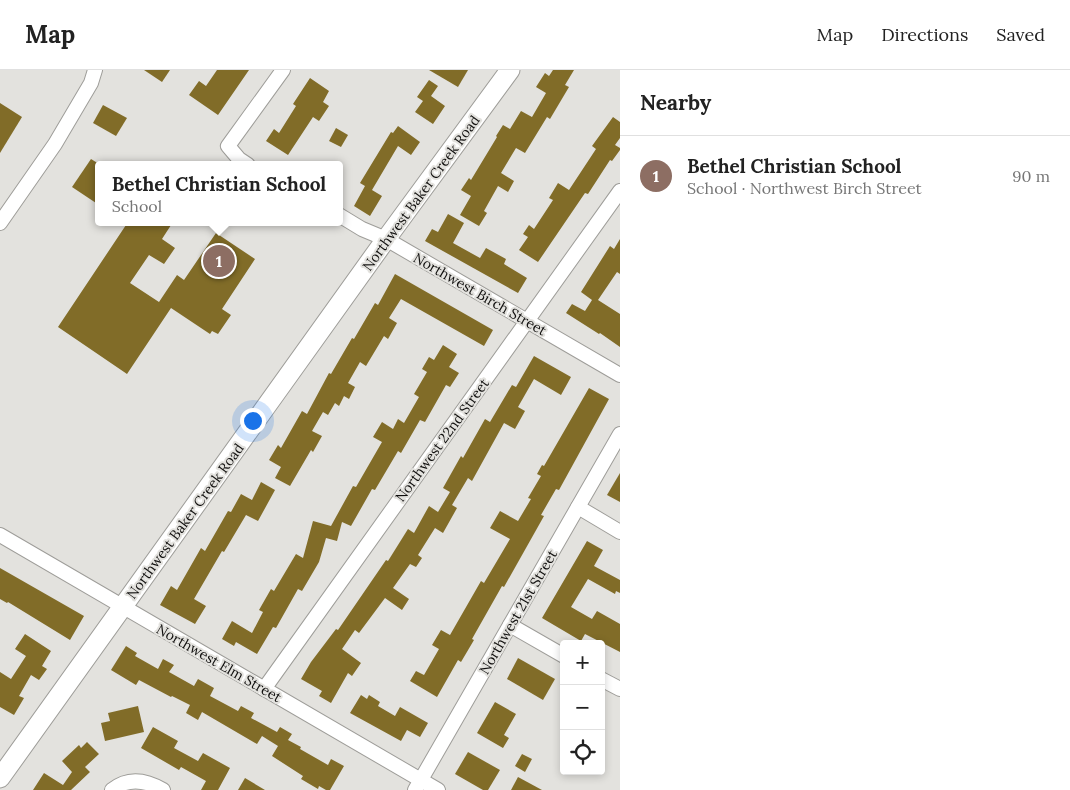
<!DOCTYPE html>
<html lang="en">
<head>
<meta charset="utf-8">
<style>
  :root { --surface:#fff; --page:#f2f2f2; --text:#222; --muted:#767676; --line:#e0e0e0; --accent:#1a73e8 }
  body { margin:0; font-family:Lora,serif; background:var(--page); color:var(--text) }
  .controls { position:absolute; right:15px; bottom:15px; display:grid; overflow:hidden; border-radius:5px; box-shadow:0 2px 8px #0003 }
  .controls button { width:45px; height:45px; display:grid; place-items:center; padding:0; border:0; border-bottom:1px solid var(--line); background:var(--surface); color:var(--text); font:25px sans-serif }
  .you { position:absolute; left:252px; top:350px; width:18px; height:18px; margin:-12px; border:4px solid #fff; border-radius:50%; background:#1a73e8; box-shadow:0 0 0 8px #1a73e833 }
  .badge { display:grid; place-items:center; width:32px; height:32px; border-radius:50%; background:var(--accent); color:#fff; font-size:16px; font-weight:700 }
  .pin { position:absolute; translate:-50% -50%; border:2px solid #fff; box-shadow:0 1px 5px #0006 }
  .popup { position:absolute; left:95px; top:91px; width:248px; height:65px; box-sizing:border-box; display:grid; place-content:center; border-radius:5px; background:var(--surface); filter:drop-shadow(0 1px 4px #0005); font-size:16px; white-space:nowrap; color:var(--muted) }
  .popup b { font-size:19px; color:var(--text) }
  .popup::after { content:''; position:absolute; left:50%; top:100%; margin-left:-10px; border:10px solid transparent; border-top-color:var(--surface) }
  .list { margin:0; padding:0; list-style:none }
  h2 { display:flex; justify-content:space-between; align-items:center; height:65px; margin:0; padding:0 20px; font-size:21px }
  h2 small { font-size:16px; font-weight:400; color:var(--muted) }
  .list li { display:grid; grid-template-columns:32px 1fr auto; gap:15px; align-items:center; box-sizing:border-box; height:80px; padding:0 20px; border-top:1px solid var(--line) }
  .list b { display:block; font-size:19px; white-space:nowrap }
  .list p { margin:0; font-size:16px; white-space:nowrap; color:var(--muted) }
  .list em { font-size:16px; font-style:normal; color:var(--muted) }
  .icon { flex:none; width:28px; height:28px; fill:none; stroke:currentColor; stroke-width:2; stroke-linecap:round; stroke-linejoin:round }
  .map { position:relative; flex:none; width:620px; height:720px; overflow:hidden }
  header { display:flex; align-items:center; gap:30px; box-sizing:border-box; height:70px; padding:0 25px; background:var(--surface); border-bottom:1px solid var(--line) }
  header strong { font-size:24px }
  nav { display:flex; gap:28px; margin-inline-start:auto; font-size:18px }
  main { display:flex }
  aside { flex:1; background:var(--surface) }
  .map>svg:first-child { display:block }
  .building { fill:#816c28 }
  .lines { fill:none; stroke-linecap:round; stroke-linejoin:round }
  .minor-casing { stroke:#9e9d99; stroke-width:16 }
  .secondary-casing { stroke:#9e9d99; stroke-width:21 }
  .minor { stroke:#fff; stroke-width:14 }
  .secondary { stroke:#fff; stroke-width:19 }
  .labels { text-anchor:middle; stroke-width:4; stroke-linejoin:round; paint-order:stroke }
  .street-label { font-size:14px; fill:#100f0e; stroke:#e3e2de }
</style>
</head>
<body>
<header>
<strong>Map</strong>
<nav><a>Map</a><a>Directions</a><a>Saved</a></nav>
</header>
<main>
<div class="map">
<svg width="620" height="720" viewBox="0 0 620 720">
  <rect width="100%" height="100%" fill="#e3e2de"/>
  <g class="building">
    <path d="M 144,0 L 170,0 L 162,12 Z"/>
    <path d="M 217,0 L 249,0 L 218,45 L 189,25 L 199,11 L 206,16 Z"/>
    <path d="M 429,0 L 468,0 L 458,17 Z"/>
    <path d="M 553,0 L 574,0 L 565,15 L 569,17 L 550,49 L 547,47 L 525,83 L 516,78 L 501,103 L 514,111 L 508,122 L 498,116 L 484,141 L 487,143 L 479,156 L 460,145 L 471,126 L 461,120 L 469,108 L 471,110 L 497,67 L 496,66 L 503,55 L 510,59 L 521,41 L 532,47 L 546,23 L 536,17 L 545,3 L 549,6 Z"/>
    <path d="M 310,8 L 329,21 L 323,32 L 329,36 L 319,51 L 313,47 L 288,85 L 266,71 L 274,59 L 279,63 L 296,36 L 293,34 Z"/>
    <path d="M 429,10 L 438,16 L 431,26 L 445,36 L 433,54 L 415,42 L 423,31 L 417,27 Z"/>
    <path d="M 0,33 L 22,47 L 0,83 Z"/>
    <path d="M 103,35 L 127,48 L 116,66 L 93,53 Z"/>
    <path d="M 613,47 L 620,52 L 620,68 L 615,75 L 620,78 L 620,80 L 612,91 L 610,90 L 588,124 L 585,123 L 538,192 L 519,180 L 528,167 L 523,164 L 529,155 L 534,159 L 553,130 L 549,128 L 558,113 L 569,120 L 596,79 L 592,76 Z"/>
    <path d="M 398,56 L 420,72 L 411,85 L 398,76 L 372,120 L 382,126 L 370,146 L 354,136 L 365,116 L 360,113 L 391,62 L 393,63 Z"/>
    <path d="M 336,58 L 348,65 L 341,77 L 329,71 Z"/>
    <path d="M 91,89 L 99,94 L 99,135 L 72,117 Z"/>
    <path d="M 448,144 L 464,153 L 453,173 L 480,188 L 486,178 L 506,189 L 504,194 L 527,208 L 518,223 L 425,171 L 432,159 L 438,162 Z"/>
    <path d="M 128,152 L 173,152 L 162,169 L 175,178 L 164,194 L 149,185 L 130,213 L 159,232 L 177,205 L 184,210 L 216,163 L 255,189 L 222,239 L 231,245 L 218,264 L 212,261 L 210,264 L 171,238 L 127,304 L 58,257 Z"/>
    <path d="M 620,169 L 620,204 L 617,202 L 598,230 L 620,244 L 620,277 L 600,263 L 599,264 L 566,243 L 572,234 L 585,241 L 592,230 L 581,222 L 610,176 L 614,179 Z"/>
    <path d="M 395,204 L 493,260 L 484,276 L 401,229 L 389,248 L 397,253 L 388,269 L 384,266 L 366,296 L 360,292 L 348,313 L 355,317 L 349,329 L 344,326 L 339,336 L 335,333 L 328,345 L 323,342 L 312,361 L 322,366 L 313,382 L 311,380 L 290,416 L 275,408 L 281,397 L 269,390 L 278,375 L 281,378 L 302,341 L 307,344 L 329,303 L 331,304 L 352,268 L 354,269 L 375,233 L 378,235 Z"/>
    <path d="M 443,275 L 457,284 L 449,297 L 459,303 L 450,317 L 446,315 L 425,352 L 420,350 L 401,383 L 398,381 L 375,420 L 372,419 L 351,456 L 342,452 L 337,471 L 326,468 L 319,492 L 302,521 L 298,519 L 276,558 L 273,557 L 257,584 L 236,572 L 234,576 L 222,569 L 232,551 L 252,563 L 263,542 L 259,540 L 271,519 L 274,521 L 296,484 L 303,488 L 313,451 L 331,456 L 353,416 L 356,417 L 382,372 L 373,367 L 382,352 L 393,359 L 398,349 L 404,353 L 419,327 L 414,324 L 427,302 L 422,299 L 429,287 L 434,290 Z"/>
    <path d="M 534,286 L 571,307 L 561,325 L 534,309 L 518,337 L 525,341 L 515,359 L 504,353 L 472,411 L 468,408 L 452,435 L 457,438 L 443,463 L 435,458 L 418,485 L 422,488 L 416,497 L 410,494 L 393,518 L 409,529 L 402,540 L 385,528 L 359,563 L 355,560 L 342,579 L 361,593 L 352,606 L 348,603 L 331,633 L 319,626 L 322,621 L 301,609 L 311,592 L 336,559 L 338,560 L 386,490 L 388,491 L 408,459 L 414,463 L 429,436 L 438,442 L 450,422 L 443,418 L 461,386 L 463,388 L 485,349 L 490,352 L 512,315 L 516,317 Z"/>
    <path d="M 589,318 L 609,329 L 559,420 L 556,419 L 541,445 L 544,446 L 504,517 L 502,516 L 472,569 L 474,570 L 461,592 L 458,590 L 437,627 L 410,611 L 416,601 L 424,605 L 439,579 L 432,575 L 441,560 L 450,565 L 481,511 L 484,513 L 510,469 L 490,458 L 500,441 L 518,451 L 531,429 L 528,428 L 541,406 L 537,404 L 542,395 L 544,396 Z"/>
    <path d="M 620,403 L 620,432 L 607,425 Z"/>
    <path d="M 261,412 L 275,420 L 258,451 L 246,445 L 224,482 L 222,481 L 194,529 L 206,536 L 195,554 L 160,535 L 171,516 L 177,520 L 201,478 L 205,481 L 228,441 L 231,442 L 241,424 L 252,430 Z"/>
    <path d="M 587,471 L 603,480 L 594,496 L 620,510 L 620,523 L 616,521 L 615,524 L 588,509 L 571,537 L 592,549 L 597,541 L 620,554 L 620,582 L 585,564 L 581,571 L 542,548 Z"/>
    <path d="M 0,498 L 84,546 L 70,570 L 8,532 L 7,533 L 0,529 Z"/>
    <path d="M 25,564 L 51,581 L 42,596 L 47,599 L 39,610 L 31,605 L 19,626 L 24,628 L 14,645 L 0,637 L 0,602 L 11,609 L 26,586 L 15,579 Z"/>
    <path d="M 126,576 L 137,583 L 135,586 L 158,599 L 163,589 L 174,595 L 169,602 L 194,616 L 198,609 L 214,618 L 210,626 L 238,641 L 241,636 L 254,643 L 251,648 L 277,662 L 280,657 L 292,664 L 288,670 L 301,677 L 300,679 L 328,695 L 331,689 L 344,696 L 330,720 L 326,720 L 319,716 L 318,719 L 301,709 L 303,706 L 272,686 L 278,676 L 262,666 L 257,674 L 202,642 L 198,650 L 186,643 L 190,635 L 172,626 L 171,627 L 139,610 L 136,615 L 111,600 Z"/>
    <path d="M 518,588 L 555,609 L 543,630 L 507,609 Z"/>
    <path d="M 361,625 L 367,629 L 369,625 L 380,632 L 378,636 L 395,646 L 400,637 L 428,653 L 420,667 L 407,660 L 401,671 L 350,643 Z"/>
    <path d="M 495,632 L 516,644 L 504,665 L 509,668 L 503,678 L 477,663 Z"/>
    <path d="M 138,636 L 144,662 L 105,671 L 101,653 L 110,651 L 108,643 Z"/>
    <path d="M 153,657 L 178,671 L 174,678 L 198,691 L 203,683 L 230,698 L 218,720 L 201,720 L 206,711 L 181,697 L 179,700 L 141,678 Z"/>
    <path d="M 87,672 L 99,684 L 85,697 L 90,702 L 71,720 L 33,720 L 44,703 L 63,715 L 72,702 L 62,691 L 79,675 L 81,678 Z"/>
    <path d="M 468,682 L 500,700 L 488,720 L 483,720 L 455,704 Z"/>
    <path d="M 522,684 L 532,689 L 525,702 L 515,696 Z"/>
    <path d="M 518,707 L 542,720 L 511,720 Z"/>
    <path d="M 245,708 L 265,720 L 238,720 Z"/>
  </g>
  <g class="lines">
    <g class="minor-casing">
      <g id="minor">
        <path d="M 248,95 L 239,89 L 228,76 L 283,0"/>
        <path d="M 339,145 L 362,159 L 386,169 L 620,305"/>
        <path d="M 0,153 L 55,74 L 91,13 L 95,0"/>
        <path d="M 578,437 L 620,462"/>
        <path d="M 0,465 L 438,720"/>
        <path d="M 510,555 L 564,586"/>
        <path d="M 601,609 L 620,619"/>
        <path d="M 264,619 L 620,121"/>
        <path d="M 112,720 C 128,707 146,710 163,720"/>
        <path d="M 415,720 L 620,364"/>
      </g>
    </g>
    <g class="secondary-casing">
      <path id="secondary" d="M 0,708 L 386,169 L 510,0"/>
    </g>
    <use href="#minor" class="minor"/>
    <use href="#secondary" class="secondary"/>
  </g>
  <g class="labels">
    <g class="street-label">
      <text transform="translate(421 123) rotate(-54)" y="5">Northwest Baker Creek Road</text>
      <text transform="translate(480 224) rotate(30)" y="5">Northwest Birch Street</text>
      <text transform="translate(442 370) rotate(-54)" y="5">Northwest 22nd Street</text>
      <text transform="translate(185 451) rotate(-54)" y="5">Northwest Baker Creek Road</text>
      <text transform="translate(518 542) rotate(-60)" y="5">Northwest 21st Street</text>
      <text transform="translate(219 593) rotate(30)" y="5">Northwest Elm Street</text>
    </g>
  </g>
</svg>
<div class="controls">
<button>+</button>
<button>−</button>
<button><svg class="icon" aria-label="locate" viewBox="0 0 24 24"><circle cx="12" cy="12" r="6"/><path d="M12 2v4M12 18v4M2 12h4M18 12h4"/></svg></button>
</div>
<div class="you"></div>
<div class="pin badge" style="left:219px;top:191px;background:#8d6e63">1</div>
<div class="popup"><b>Bethel Christian School</b>School</div>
</div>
<aside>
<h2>Nearby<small></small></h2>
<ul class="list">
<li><span class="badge" style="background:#8d6e63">1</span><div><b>Bethel Christian School</b><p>School · Northwest Birch Street</p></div><em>90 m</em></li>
</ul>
</aside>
</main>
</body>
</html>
